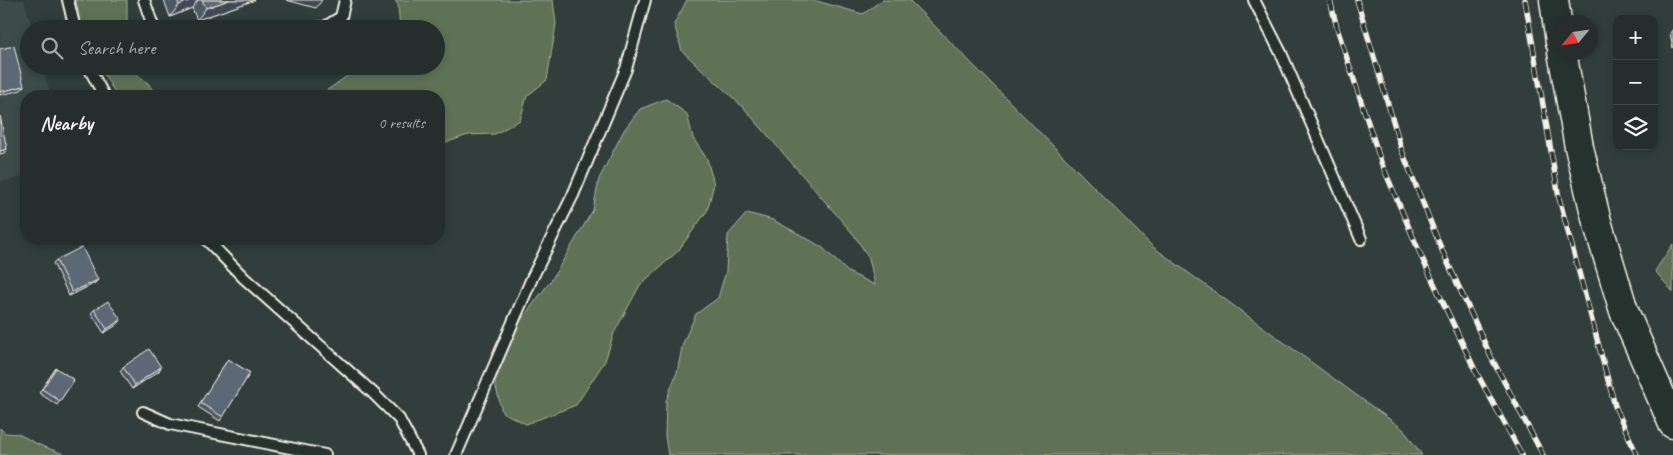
<!DOCTYPE html>
<html lang="en">
<head>
<meta charset="utf-8">
<style>
  :root { --surface:#252e2c; --page:#313a38; --text:#f1f3f6; --muted:#a3a8a9; --line:#424a48 }
  body { margin:0; font-family:Caveat,sans-serif; background:var(--page); color:var(--text) }
  .controls { position:absolute; right:15px; top:15px; display:grid; overflow:hidden; border-radius:10px; box-shadow:0 2px 8px #0003 }
  .controls button { width:45px; height:45px; display:grid; place-items:center; padding:0; border:0; border-bottom:1px solid var(--line); background:var(--surface); color:var(--text); font:25px sans-serif }
  .compass { position:absolute; left:1553px; top:15px; width:45px; height:45px; border-radius:50%; background:var(--surface); box-shadow:0 2px 8px #0003; rotate:241deg }
  .list { margin:0; padding:0; list-style:none }
  h2 { display:flex; justify-content:space-between; align-items:center; height:65px; margin:0; padding:0 20px; font-size:21px }
  h2 small { font-size:16px; font-weight:400; color:var(--muted) }
  .icon { flex:none; width:28px; height:28px; fill:none; stroke:currentColor; stroke-width:2; stroke-linecap:round; stroke-linejoin:round }
  .map { position:relative; flex:none; width:1673px; height:455px; overflow:hidden }
  .search { position:absolute; background:var(--surface); box-shadow:0 2px 8px #0003; left:20px; top:20px; width:425px; height:55px; display:flex; align-items:center; gap:12px; box-sizing:border-box; padding:0 18px; border-radius:28px; color:var(--muted); font-size:19px }
  .panel { position:absolute; background:var(--surface); box-shadow:0 2px 8px #0003; left:20px; top:90px; width:425px; height:155px; border-radius:20px }
  .map>svg:first-child { display:block }
  .built { fill:#3e4b4c }
  .green { fill:#617254; stroke:#aab29e }
  .lines { fill:none; stroke-linecap:round; stroke-linejoin:round }
  .service-casing { stroke:#f4f1e8; stroke-width:14 }
  .secondary-casing { stroke:#f4f1e8; stroke-width:31 }
  .service { stroke:#26332d; stroke-width:10 }
  .secondary { stroke:#26332d; stroke-width:28 }
  .rail-casing { stroke:#f4f1e8; stroke-width:5.5 }
  .rail { stroke:#26332d; stroke-width:4; stroke-dasharray:11; stroke-linecap:butt }
  .wall { fill:#4f5965; stroke:#f4f1e8 }
  .shaded-wall { fill:#404952; stroke:#f4f1e8 }
  .building { fill:#5c6875; stroke:#f4f1e8 }
</style>
</head>
<body>
<div class="map">
<svg width="1673" height="455" viewBox="0 0 1673 455">
  <rect width="100%" height="100%" fill="#313e3b"/>
  <filter id="ink" filterUnits="userSpaceOnUse"><feTurbulence type="fractalNoise" baseFrequency=".02" numOctaves="2"/><feDisplacementMap in="SourceGraphic" scale="10" xChannelSelector="R" yChannelSelector="G"/><feConvolveMatrix kernelMatrix="1 2 1 2 8 2 1 2 1" color-interpolation-filters="sRGB"/></filter>
  <g filter="url(#ink)">
    <path class="built" d="M 0,0 L 24,0 L 32,29 L 29,29 L 29,66 L 42,66 L 51,96 L 26,96 L 26,176 L 0,182 Z"/>
    <g class="green">
      <path d="M 76,0 L 127,0 L 127,29 L 81,29 Z"/>
      <path d="M 395,0 L 553,0 L 556,24 L 547,80 L 527,96 L 520,120 L 495,134 L 468,135 L 439,145 L 439,96 L 319,96 L 361,66 L 436,66 L 436,29 L 400,29 L 398,5 Z"/>
      <path d="M 687,0 L 813,0 L 863,14 L 882,0 L 909,0 L 1153,247 L 1403,429 L 1422,455 L 668,455 L 665,436 L 666,401 L 677,372 L 683,343 L 696,314 L 718,298 L 726,271 L 728,235 L 747,213 L 773,220 L 799,234 L 822,247 L 848,272 L 875,285 L 869,258 L 854,235 L 744,108 L 682,51 L 674,24 Z"/>
      <path d="M 99,66 L 126,66 L 147,82 L 157,96 L 117,96 Z"/>
      <path d="M 666,99 L 687,114 L 693,138 L 707,159 L 714,184 L 707,211 L 678,251 L 640,285 L 614,333 L 605,361 L 576,405 L 526,424 L 502,412 L 493,375 L 518,324 L 552,279 L 593,210 L 599,179 L 624,130 L 640,109 Z"/>
      <path d="M 1673,244 L 1673,292 L 1655,271 Z"/>
      <path d="M 0,428 L 5,433 L 19,434 L 37,444 L 66,455 L 0,455 Z"/>
    </g>
    <g class="lines">
      <g class="service-casing">
        <g id="service">
          <path d="M 68,0 L 75,29"/>
          <path d="M 144,0 L 154,29"/>
          <path d="M 1254,0 L 1281,53 L 1361,239"/>
          <path d="M 309,29 L 325,27 L 341,17 L 345,0"/>
          <path d="M 88,66 L 104,96"/>
          <path d="M 206,239 L 244,278 L 373,393 L 399,419 L 418,455"/>
          <path d="M 143,412 L 170,424 L 325,455"/>
          <path d="M 456,455 L 532,278 L 573,195 L 626,69 L 645,0"/>
        </g>
      </g>
      <g class="secondary-casing">
        <g id="secondary">
          <path d="M 1554,0 L 1560,42"/>
          <path d="M 1562,52 L 1579,147 L 1596,218 L 1624,311 L 1673,424"/>
        </g>
      </g>
      <use href="#service" class="service"/>
      <use href="#secondary" class="secondary"/>
      <g class="rail-casing">
        <g id="rail">
          <path d="M 1330,0 L 1337,28 L 1381,162 L 1422,258 L 1475,370 L 1522,455"/>
          <path d="M 1357,0 L 1402,151 L 1441,248 L 1491,357 L 1543,455"/>
          <path d="M 1525,0 L 1559,198 L 1615,406 L 1637,455"/>
        </g>
      </g>
      <use href="#rail" class="rail"/>
    </g>
    <g class="wall">
      <path d="M 164,0 L 255,0 L 197,20 L 192,8 L 170,17 Z"/>
      <path d="M 1673,29 L 1673,48 L 1670,33 Z"/>
      <path d="M 56,260 L 98,280 L 95,283 L 69,296 L 53,263 Z"/>
      <path d="M 94,310 L 118,324 L 104,333 L 91,313 Z"/>
      <path d="M 228,359 L 250,373 L 220,421 L 198,407 Z"/>
      <path d="M 123,367 L 159,371 L 132,389 L 120,371 Z"/>
      <path d="M 56,368 L 74,380 L 57,405 L 39,393 Z"/>
    </g>
    <g class="shaded-wall">
      <path d="M 191,0 L 198,0 L 192,8 L 170,17 L 179,5 Z"/>
      <path d="M 229,0 L 255,0 L 197,20 L 206,8 Z"/>
      <path d="M 286,0 L 322,0 L 316,8 Z"/>
      <path d="M 24,86 L 21,90 L 0,95 L 0,92 Z"/>
      <path d="M 7,149 L 4,153 L 0,154 L 0,151 Z"/>
      <path d="M 98,280 L 95,283 L 69,296 L 72,292 Z"/>
      <path d="M 121,320 L 118,324 L 104,333 L 107,329 Z"/>
      <path d="M 161,367 L 159,371 L 132,389 L 135,385 Z"/>
    </g>
    <g class="building">
      <path d="M 177,0 L 191,0 L 179,5 Z"/>
      <path d="M 202,0 L 229,0 L 206,8 Z"/>
      <path d="M 14,46 L 24,86 L 0,92 L 0,49 Z"/>
      <path d="M 0,116 L 7,149 L 0,151 Z"/>
      <path d="M 82,247 L 98,280 L 72,292 L 56,260 Z"/>
      <path d="M 108,301 L 121,320 L 107,329 L 94,310 Z"/>
      <path d="M 149,349 L 161,367 L 135,385 L 123,367 Z"/>
      <path d="M 228,359 L 250,373 L 223,417 L 200,403 Z"/>
      <path d="M 56,368 L 74,380 L 60,401 L 42,389 Z"/>
    </g>
  </g>
</svg>
<div class="controls">
<button>+</button>
<button>−</button>
<button><svg class="icon" aria-label="layers" viewBox="0 0 24 24"><path d="M12 4l9 5-9 5-9-5zM3 14l9 5 9-5"/></svg></button>
</div>
<svg class="compass" viewBox="-18 -18 36 36"><path d="M0-13l5 13h-10z" fill="#e53935"/><path d="M0 13l5-13h-10z" fill="#a3a8a9"/></svg>
<div class="search"><svg class="icon" aria-label="search" viewBox="0 0 24 24"><circle cx="10" cy="10" r="6"/><path d="M15 15l6 6"/></svg>Search here</div>
<section class="panel">
<h2>Nearby<small>0 results</small></h2>
<ul class="list">
</ul>
</section>
</div>
</body>
</html>
